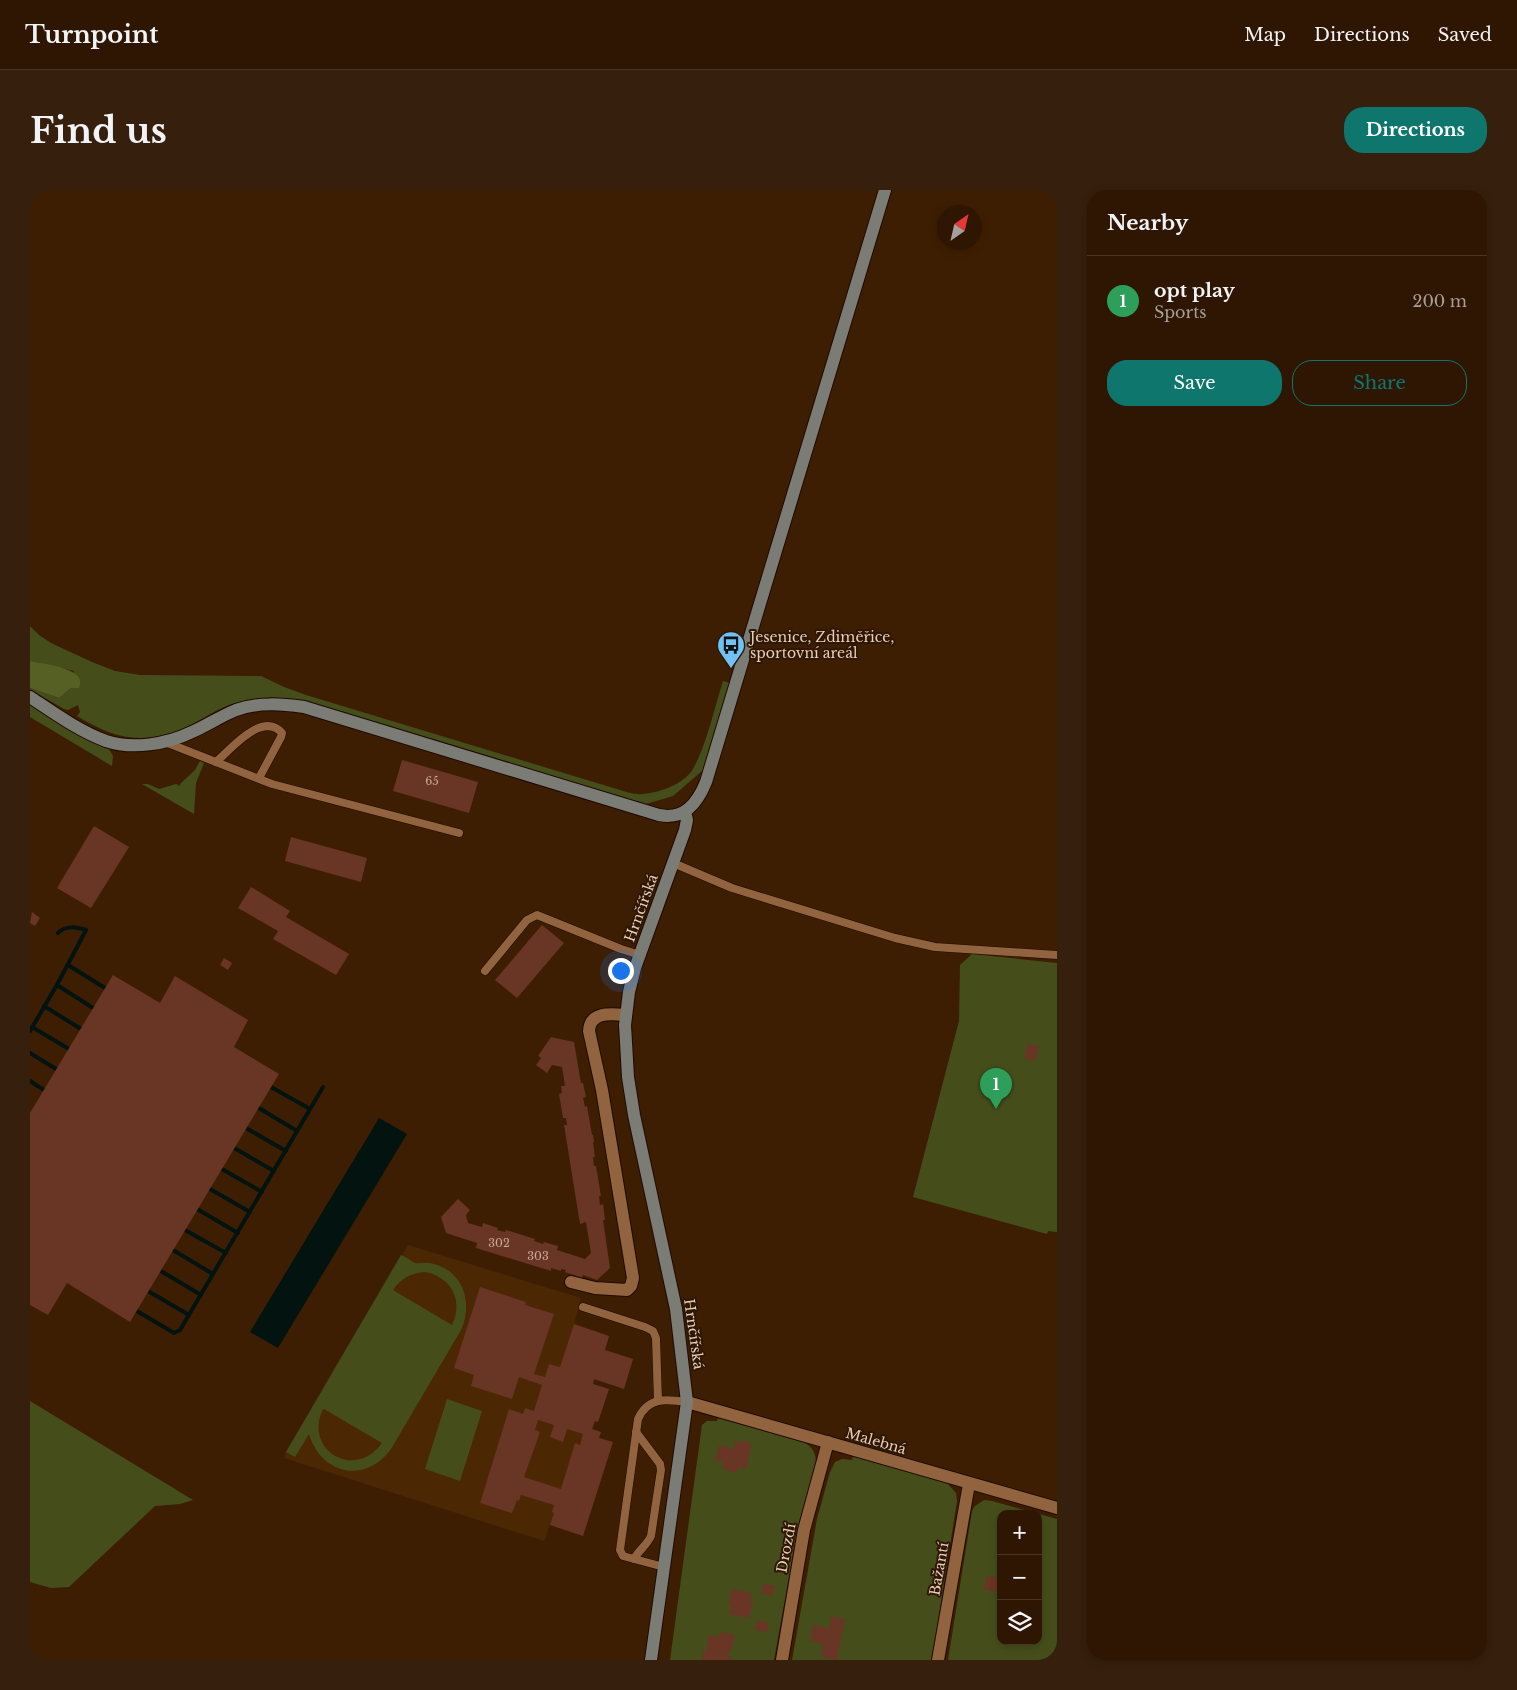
<!DOCTYPE html>
<html lang="en">
<head>
<meta charset="utf-8">
<style>
  :root { --surface:#2e1602; --page:#361f0c; --text:#f1f3f6; --muted:#a79f99; --line:#493524; --accent:#0f766e }
  body { margin:0; font-family:"Libre Baskerville",serif; background:var(--page); color:var(--text) }
  .controls { position:absolute; right:15px; bottom:15px; display:grid; overflow:hidden; border-radius:10px; box-shadow:0 2px 8px #0003 }
  .controls button { width:45px; height:45px; display:grid; place-items:center; padding:0; border:0; border-bottom:1px solid var(--line); background:var(--surface); color:var(--text); font:25px sans-serif }
  .compass { position:absolute; left:907px; top:15px; width:45px; height:45px; border-radius:50%; background:var(--surface); box-shadow:0 2px 8px #0003; rotate:34deg }
  .you { position:absolute; left:590px; top:780px; width:18px; height:18px; margin:-12px; border:4px solid #fff; border-radius:50%; background:#1a73e8; box-shadow:0 0 0 8px #1a73e833 }
  .badge { display:grid; place-items:center; width:32px; height:32px; border-radius:50%; background:var(--accent); color:#fff; font-size:16px; font-weight:700 }
  .pin { position:absolute; translate:-50% -41px; filter:drop-shadow(0 1px 2px #0008) }
  .pin::after { content:''; position:absolute; top:26px; width:18px; height:15px; background:inherit; clip-path:polygon(0 0,100% 0,50% 100%) }
  .list { margin:0; padding:0; list-style:none }
  h2 { display:flex; justify-content:space-between; align-items:center; height:65px; margin:0; padding:0 20px; font-size:21px }
  h2 small { font-size:16px; font-weight:400; color:var(--muted) }
  .list li { display:grid; grid-template-columns:32px 1fr auto; gap:15px; align-items:center; box-sizing:border-box; height:90px; padding:0 20px; border-top:1px solid var(--line) }
  .list b { display:block; font-size:19px; white-space:nowrap }
  .list p { margin:0; font-size:16px; white-space:nowrap; color:var(--muted) }
  .list em { font-size:16px; font-style:normal; color:var(--muted) }
  .actions { display:flex; gap:10px; padding:15px 20px }
  .actions a { flex:1; padding:11px 0; border:1px solid var(--accent); border-radius:20px; text-align:center; font-size:18px; color:var(--accent) }
  .actions .main { background:var(--accent); color:#fff }
  .icon { flex:none; width:28px; height:28px; fill:none; stroke:currentColor; stroke-width:2; stroke-linecap:round; stroke-linejoin:round }
  .map { position:relative; flex:none; width:1027px; height:1470px; overflow:hidden; border-radius:20px }
  header { display:flex; align-items:center; gap:30px; box-sizing:border-box; height:70px; padding:0 25px; background:var(--surface); border-bottom:1px solid var(--line) }
  header strong { font-size:24px }
  nav { display:flex; gap:28px; margin-inline-start:auto; font-size:18px }
  .intro { display:flex; align-items:center; justify-content:space-between; box-sizing:border-box; height:120px; padding:0 30px }
  h1 { margin:0; font-size:35px }
  .button { padding:12px 22px; border-radius:20px; background:var(--accent); color:#fff; font-size:18px; font-weight:700 }
  main { display:flex; gap:30px; padding:0 30px }
  aside { flex:1; background:var(--surface); border-radius:20px; box-shadow:0 2px 8px #0003 }
  .map>svg:first-child { display:block }
  .built { fill:#4b2704 }
  .green { fill:#454e1b; fill-rule:evenodd }
  .forest { fill:#566025 }
  .water { fill:#021310 }
  .lines { fill:none; stroke-linecap:round; stroke-linejoin:round }
  .stream { stroke:#021310; stroke-width:4 }
  .building { fill:#693525; fill-rule:evenodd }
  .lane-casing { stroke:#1f0a00; stroke-width:9 }
  .street-casing { stroke:#1f0a00; stroke-width:14 }
  .secondary-casing { stroke:#1f0a00; stroke-width:14 }
  .lane { stroke:#91633f; stroke-width:8 }
  .street { stroke:#91633f; stroke-width:12 }
  .secondary { stroke:#7c7c76; stroke-width:12 }
  .labels { text-anchor:middle; stroke-width:4; stroke-linejoin:round; paint-order:stroke }
  .number-label { font-size:11px; fill:#c9a896 }
  .poi-label { font-size:14px; fill:#e9cebb; stroke:#2e1805; text-anchor:start }
  .street-label { font-size:14px; fill:#e9cebb; stroke:#2e1805 }
</style>
</head>
<body>
<header>
<strong>Turnpoint</strong>
<nav><a>Map</a><a>Directions</a><a>Saved</a></nav>
</header>
<div class="intro"><h1>Find us</h1><a class="button">Directions</a></div>
<main>
<div class="map">
<svg width="1027" height="1470" viewBox="0 0 1027 1470">
  <rect width="100%" height="100%" fill="#3e1e02"/>
  <path class="built" d="M 378,1055 L 551,1108 L 544,1134 L 579,1146 L 575,1160 L 603,1169 L 594,1199 L 565,1189 L 563,1194 L 579,1199 L 568,1232 L 565,1231 L 562,1239 L 571,1242 L 569,1248 L 583,1252 L 553,1346 L 520,1335 L 514,1351 L 254,1268 L 256,1262 Z"/>
  <g class="green">
    <path d="M 0,436 L 9,445 L 21,453 L 62,472 L 85,481 L 110,485 L 231,486 L 254,497 L 276,505 L 590,600 C 597,602 605,605 612,604 C 630,603 654,594 663,579 C 676,557 685,516 693,491 L 700,493 L 673,580 L 643,606 L 616,614 L 277,511 C 249,507 232,506 205,513 C 187,518 172,530 156,537 C 113,556 85,549 47,526 L 50,522 L 48,515 L 38,520 L 34,519 L 0,499 L 0,498 L 29,508 L 41,498 L 44,481 L 0,471 Z"/>
    <path d="M 0,514 L 79,559 L 83,566 L 82,576 L 0,527 Z"/>
    <path d="M 170,571 L 174,573 L 166,593 L 164,624 L 112,594 L 118,594 L 129,599 L 146,594 L 150,596 L 150,594 L 165,580 Z"/>
    <path d="M 942,764 L 1027,773 L 1027,1042 L 1018,1041 L 1017,1044 L 883,1007 L 929,831 L 930,775 Z"/>
    <path d="M 371,1065 C 376,1067 381,1071 385,1073 C 391,1074 398,1072 404,1074 C 434,1082 443,1114 431,1140 L 361,1259 C 335,1295 291,1284 279,1244 L 265,1267 L 256,1262 ZM 395,1082 C 421,1087 434,1110 422,1135 L 363,1100 C 371,1088 381,1083 395,1082 ZM 293,1219 L 294,1219 L 352,1253 C 325,1291 273,1260 293,1219 Z"/>
    <path d="M 417,1209 L 452,1221 L 430,1291 L 395,1279 Z"/>
    <path d="M 0,1211 L 163,1310 L 150,1314 L 125,1316 L 39,1397 L 21,1398 L 0,1392 Z"/>
    <path d="M 688,1228 L 773,1252 C 783,1257 786,1263 786,1274 L 766,1348 L 744,1470 L 640,1470 L 672,1235 L 677,1231 L 687,1231 Z"/>
    <path d="M 823,1266 L 917,1293 L 926,1303 L 927,1311 L 902,1470 L 762,1470 L 787,1329 L 800,1282 L 805,1272 L 812,1269 L 822,1270 Z"/>
    <path d="M 954,1310 L 962,1311 L 1027,1329 L 1027,1470 L 918,1470 L 942,1321 L 945,1316 ZM 971,1324 L 1008,1324 L 1008,1451 L 971,1451 Z"/>
  </g>
  <path class="forest" d="M 0,471 C 13,474 59,478 49,498 L 41,498 L 29,508 L 0,498 Z"/>
  <path class="water" d="M 349,928 L 377,944 L 248,1158 L 220,1142 Z"/>
  <g class="lines">
    <g class="stream">
      <path d="M 38,775 L 75,798"/>
      <path d="M 27,795 L 63,818"/>
      <path d="M 14,816 L 51,839"/>
      <path d="M 2,837 L 39,859"/>
      <path d="M 0,841 L 28,793 L 56,740 C 46,737 36,735 28,743"/>
      <path d="M 0,863 L 26,879"/>
      <path d="M 0,891 L 14,900"/>
      <path d="M 241,897 L 280,919"/>
      <path d="M 229,918 L 267,941"/>
      <path d="M 216,938 L 256,961"/>
      <path d="M 204,958 L 244,981"/>
      <path d="M 192,979 L 232,1002"/>
      <path d="M 180,999 L 220,1022"/>
      <path d="M 167,1019 L 208,1043"/>
      <path d="M 155,1040 L 196,1063"/>
      <path d="M 143,1060 L 183,1084"/>
      <path d="M 131,1081 L 171,1105"/>
      <path d="M 118,1101 L 159,1125"/>
      <path d="M 107,1121 L 144,1143 L 150,1140 L 293,897"/>
    </g>
  </g>
  <g class="building">
    <path d="M 372,570 L 448,592 L 439,623 L 363,601 Z"/>
    <path d="M 64,636 L 99,657 L 61,718 L 27,698 Z"/>
    <path d="M 261,647 L 337,668 L 331,692 L 255,671 Z"/>
    <path d="M 221,697 L 260,721 L 256,727 L 319,764 L 306,785 L 243,749 L 248,741 L 208,718 Z"/>
    <path d="M 2,722 L 10,728 L 5,736 L 0,733 Z"/>
    <path d="M 512,735 L 534,753 L 487,808 L 465,790 Z"/>
    <path d="M 194,768 L 202,773 L 198,780 L 190,775 Z"/>
    <path d="M 83,785 L 130,813 L 145,786 L 218,830 L 204,857 L 249,884 L 100,1132 L 37,1093 L 18,1125 L 0,1115 L 0,923 Z"/>
    <path d="M 521,847 L 544,852 L 551,893 L 553,893 L 556,907 L 553,908 L 555,917 L 557,916 L 562,945 L 563,945 L 564,952 L 563,952 L 565,967 L 563,967 L 564,976 L 566,976 L 571,1006 L 569,1006 L 570,1015 L 573,1014 L 575,1030 L 573,1030 L 580,1078 L 567,1090 L 553,1085 L 552,1088 L 535,1082 L 536,1080 L 531,1079 L 531,1081 L 521,1078 L 521,1081 L 446,1058 L 447,1053 L 416,1043 L 411,1027 L 428,1009 L 440,1020 L 436,1025 L 438,1033 L 452,1037 L 453,1033 L 468,1038 L 467,1040 L 475,1042 L 476,1040 L 505,1049 L 504,1051 L 513,1054 L 514,1052 L 528,1056 L 527,1060 L 555,1069 L 561,1063 L 556,1032 L 550,1034 L 534,935 L 537,935 L 536,928 L 533,928 L 529,904 L 532,903 L 531,896 L 535,896 L 532,877 L 522,875 L 517,883 L 506,875 L 511,868 L 508,866 Z"/>
    <path d="M 998,854 L 1009,856 L 1005,871 L 994,868 Z"/>
    <path d="M 450,1097 L 496,1112 L 495,1115 L 524,1124 L 504,1184 L 515,1187 L 519,1174 L 530,1177 L 544,1134 L 579,1146 L 575,1160 L 603,1169 L 594,1199 L 564,1189 L 563,1194 L 579,1199 L 568,1232 L 565,1231 L 562,1239 L 571,1242 L 569,1248 L 583,1252 L 553,1346 L 520,1335 L 524,1323 L 522,1322 L 524,1315 L 491,1305 L 489,1311 L 487,1310 L 482,1323 L 450,1313 L 479,1219 L 493,1224 L 495,1218 L 504,1221 L 512,1195 L 489,1187 L 482,1209 L 441,1196 L 444,1185 L 424,1178 ZM 508,1230 L 524,1235 L 520,1247 L 533,1252 L 537,1239 L 553,1244 L 550,1255 L 545,1253 L 531,1299 L 494,1287 L 510,1242 L 505,1240 Z"/>
    <path d="M 710,1250 L 722,1254 L 716,1279 L 708,1277 L 706,1283 L 693,1279 L 693,1272 L 685,1270 L 689,1255 L 703,1259 L 705,1251 L 709,1253 Z"/>
    <path d="M 956,1386 L 971,1388 L 971,1402 L 954,1400 Z"/>
    <path d="M 733,1394 L 745,1396 L 743,1406 L 731,1403 Z"/>
    <path d="M 702,1399 L 722,1403 L 720,1412 L 723,1413 L 719,1428 L 699,1424 L 701,1415 L 698,1414 Z"/>
    <path d="M 801,1426 L 815,1429 L 807,1470 L 791,1467 L 793,1458 L 790,1453 L 780,1451 L 783,1435 L 799,1438 Z"/>
    <path d="M 727,1430 L 739,1433 L 737,1442 L 725,1440 Z"/>
    <path d="M 690,1442 L 705,1445 L 702,1459 L 700,1459 L 698,1466 L 702,1467 L 701,1470 L 672,1470 L 673,1461 L 676,1462 L 679,1445 L 689,1447 Z"/>
  </g>
  <g class="lines">
    <g class="lane-casing">
      <g id="lane">
        <path d="M 135,552 L 242,594 L 429,643"/>
        <path d="M 186,572 C 202,558 232,521 252,543 L 251,547 L 229,588"/>
        <path d="M 643,673 L 702,698 L 865,748 L 905,757 L 1027,765"/>
        <path d="M 455,781 L 497,730 L 507,725 L 591,759 L 610,765"/>
        <path d="M 553,1117 L 615,1137 L 623,1141 L 626,1148 L 628,1211"/>
        <path d="M 604,1369 C 609,1360 617,1355 621,1346 L 631,1280 L 630,1274 L 606,1242"/>
        <path d="M 634,1377 L 593,1366 L 590,1360 L 608,1229 C 618,1207 635,1209 657,1212"/>
      </g>
    </g>
    <g class="street-casing">
      <g id="street">
        <path d="M 541,1092 L 565,1098 L 597,1100 L 601,1096 L 603,1088 L 572,900 L 559,841 C 560,821 581,824 596,825"/>
        <path d="M 657,1212 L 1027,1318"/>
        <path d="M 752,1470 L 774,1340 L 798,1252"/>
        <path d="M 908,1470 L 939,1294"/>
      </g>
    </g>
    <g class="secondary-casing">
      <g id="secondary">
        <path d="M 0,507 C 24,523 49,541 76,551 C 103,560 137,554 162,542 C 176,536 191,526 206,520 C 228,512 252,514 274,517 L 629,625 C 654,630 667,614 676,592 L 855,0"/>
        <path d="M 621,1470 L 657,1212 L 646,1119 L 604,925 L 598,887 L 595,835 L 599,802 L 605,778 L 655,640 L 657,630 L 655,622"/>
      </g>
    </g>
    <use href="#lane" class="lane"/>
    <use href="#street" class="street"/>
    <use href="#secondary" class="secondary"/>
  </g>
  <defs>
    <g id="bus-pin" transform="scale(1.4375)"><path d="M0 17L-7.5 6A9.5 9.5 0 1 1 7.5 6Z" fill="#71c1f5" stroke="#2e1805"/><path d="M-5-6H5V4H4V6H2V4H-2V6H-4V4H-5ZM-3.5-4V0h7V-4ZM-3.5 1.2v1.5H-2V1.2ZM2 1.2v1.5H3.5V1.2Z" fill="#111"/></g>
  </defs>
  <g fill-rule="evenodd">
    <use href="#bus-pin" x="701" y="455"/>
  </g>
  <g class="labels">
    <g class="number-label">
      <text x="402" y="595">65</text>
      <text x="469" y="1057">302</text>
      <text x="508" y="1070">303</text>
    </g>
    <g class="poi-label">
      <text x="720" y="452">Jesenice, Zdiměřice,<tspan x="720" dy="16">sportovní areál</tspan></text>
    </g>
    <g class="street-label">
      <text transform="translate(611 718) rotate(-70)" y="5">Hrnčířská</text>
      <text transform="translate(664 1144) rotate(82)" y="5">Hrnčířská</text>
      <text transform="translate(846 1251) rotate(16)" y="5">Malebná</text>
      <text transform="translate(756 1358) rotate(-79)" y="5">Drozdí</text>
      <text transform="translate(909 1379) rotate(-80)" y="5">Bažantí</text>
    </g>
  </g>
</svg>
<div class="controls">
<button>+</button>
<button>−</button>
<button><svg class="icon" aria-label="layers" viewBox="0 0 24 24"><path d="M12 4l9 5-9 5-9-5zM3 14l9 5 9-5"/></svg></button>
</div>
<svg class="compass" viewBox="-18 -18 36 36"><path d="M0-13l5 13h-10z" fill="#e53935"/><path d="M0 13l5-13h-10z" fill="#a79f99"/></svg>
<div class="you"></div>
<div class="pin badge" style="left:966px;top:919px;background:#2e9e5b">1</div>
</div>
<aside>
<h2>Nearby<small></small></h2>
<ul class="list">
<li><span class="badge" style="background:#2e9e5b">1</span><div><b>opt play</b><p>Sports</p></div><em>200 m</em></li>
</ul>
<div class="actions"><a class="main">Save</a><a>Share</a></div>
</aside>
</main>
</body>
</html>
